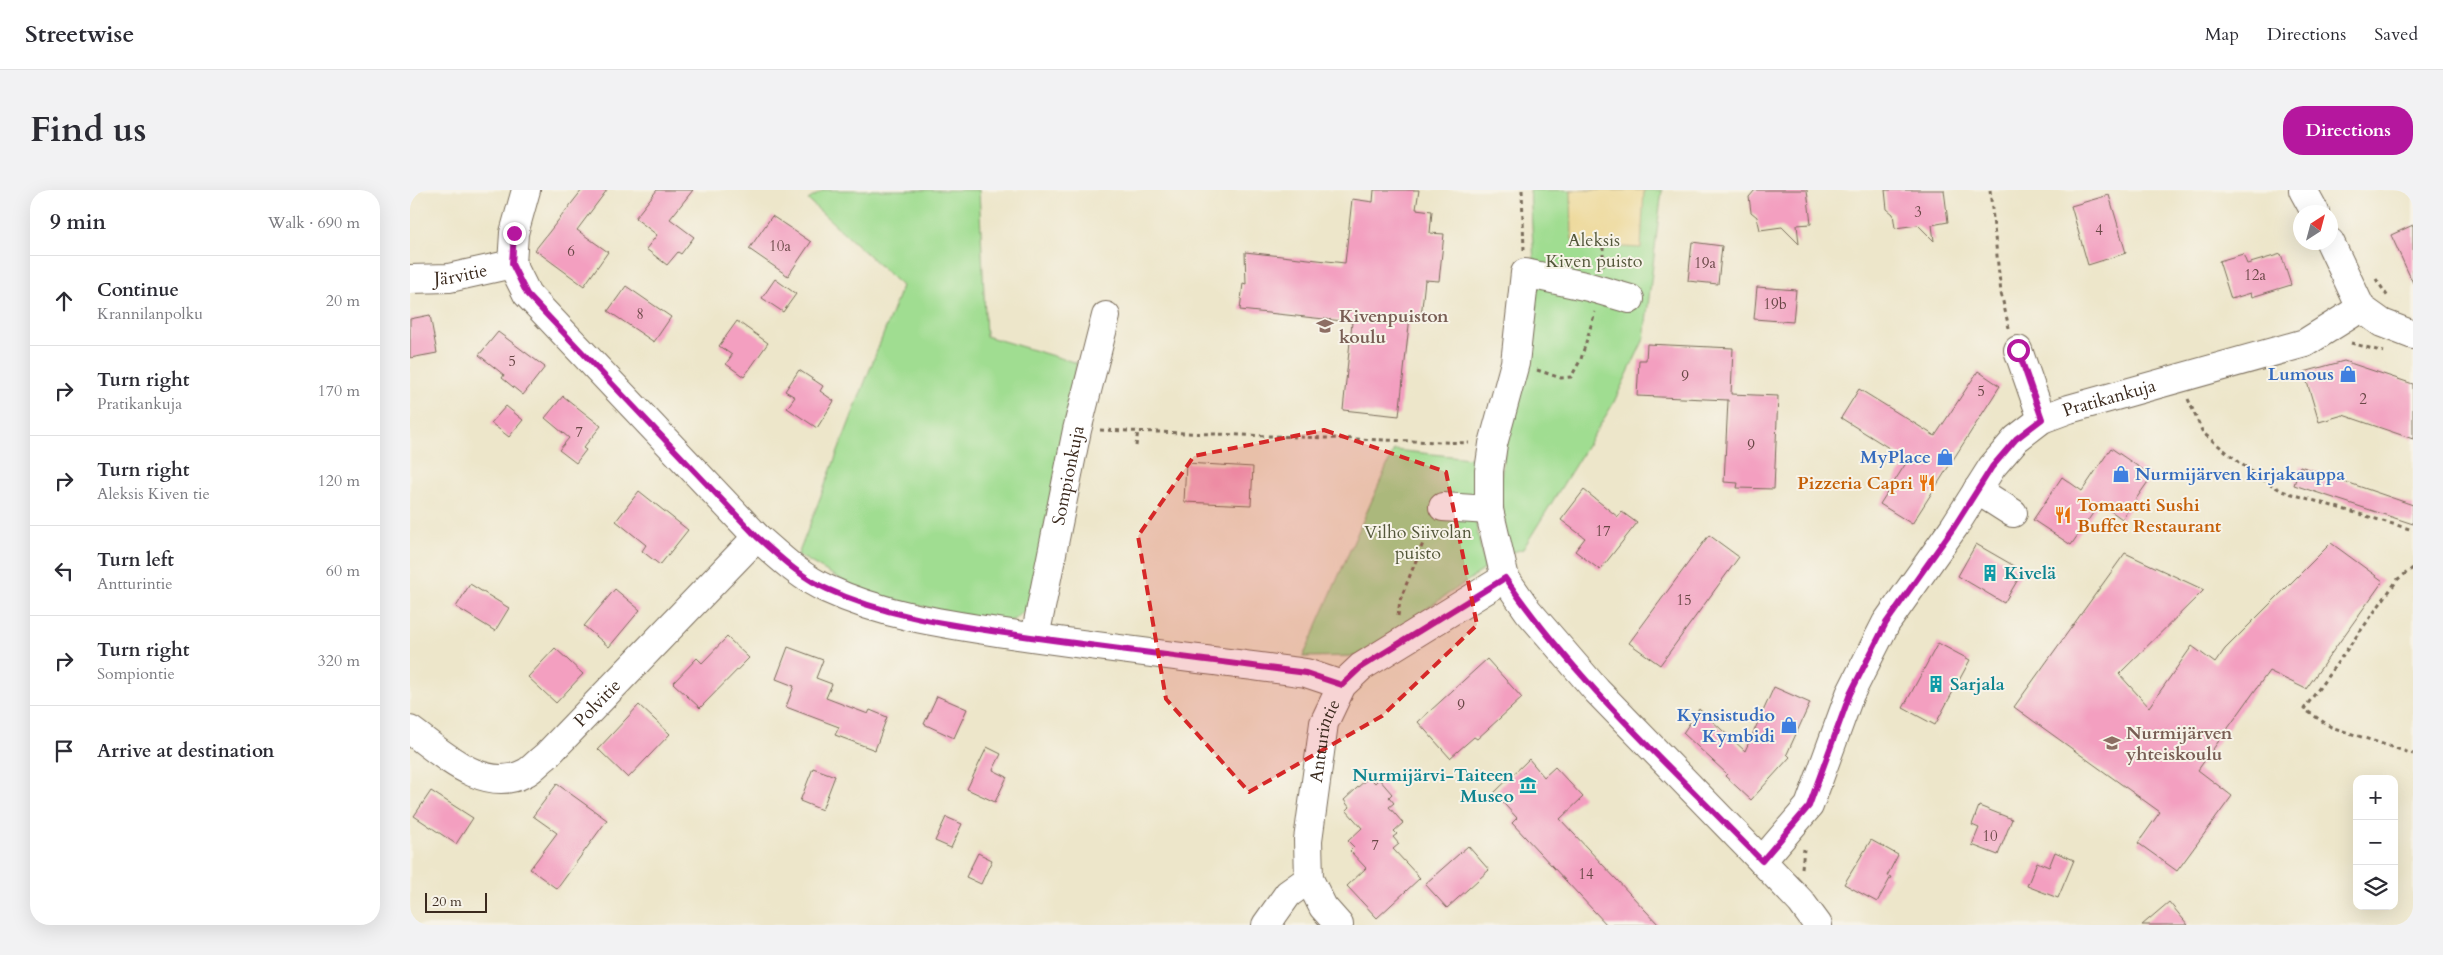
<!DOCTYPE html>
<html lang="en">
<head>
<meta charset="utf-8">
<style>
  :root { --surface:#fff; --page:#f2f2f3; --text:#2b2b33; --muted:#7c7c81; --line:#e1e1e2; --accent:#b5179e }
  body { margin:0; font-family:Cardo,serif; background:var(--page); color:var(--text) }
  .controls { position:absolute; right:15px; bottom:15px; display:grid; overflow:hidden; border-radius:10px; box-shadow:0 5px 20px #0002 }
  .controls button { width:45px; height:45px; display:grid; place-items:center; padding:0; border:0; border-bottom:1px solid var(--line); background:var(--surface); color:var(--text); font:25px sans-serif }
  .compass { position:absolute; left:1883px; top:15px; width:45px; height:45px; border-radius:50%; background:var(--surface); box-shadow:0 5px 20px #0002; rotate:36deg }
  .scale { position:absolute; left:15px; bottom:12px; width:62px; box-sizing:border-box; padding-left:5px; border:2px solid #3b2a1e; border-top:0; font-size:14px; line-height:18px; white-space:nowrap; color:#3b2a1e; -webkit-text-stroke:4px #f7f3e8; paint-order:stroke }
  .stop { position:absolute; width:15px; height:15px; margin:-11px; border:4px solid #b5179e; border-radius:50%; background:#fff }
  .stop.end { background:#b5179e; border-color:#fff; box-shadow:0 1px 5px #0008 }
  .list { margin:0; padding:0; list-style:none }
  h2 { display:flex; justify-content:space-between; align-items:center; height:65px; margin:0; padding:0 20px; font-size:21px }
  h2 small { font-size:16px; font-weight:400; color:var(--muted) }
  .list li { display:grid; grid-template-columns:32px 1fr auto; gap:15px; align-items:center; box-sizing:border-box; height:90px; padding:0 20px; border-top:1px solid var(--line) }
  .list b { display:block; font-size:19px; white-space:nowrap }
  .list p { margin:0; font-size:16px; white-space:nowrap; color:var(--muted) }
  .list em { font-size:16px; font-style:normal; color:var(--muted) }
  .icon { flex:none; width:28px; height:28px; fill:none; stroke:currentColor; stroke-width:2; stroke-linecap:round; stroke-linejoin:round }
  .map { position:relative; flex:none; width:2003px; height:735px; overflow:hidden; border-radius:20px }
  header { display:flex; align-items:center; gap:30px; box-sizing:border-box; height:70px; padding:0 25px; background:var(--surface); border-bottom:1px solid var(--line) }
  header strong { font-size:24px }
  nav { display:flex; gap:28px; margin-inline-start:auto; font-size:18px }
  .intro { display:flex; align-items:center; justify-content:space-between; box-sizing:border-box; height:120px; padding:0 30px }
  h1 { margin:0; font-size:35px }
  .button { padding:12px 22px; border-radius:20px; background:var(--accent); color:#fff; font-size:18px; font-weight:700 }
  main { display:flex; gap:30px; padding:0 30px }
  aside { flex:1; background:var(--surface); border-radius:20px; box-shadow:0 5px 20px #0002 }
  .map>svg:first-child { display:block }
  .green { fill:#a0dd91; stroke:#6e8458 }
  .sand { fill:#eeda9e; stroke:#94825e }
  .building { fill:#f39fc0 }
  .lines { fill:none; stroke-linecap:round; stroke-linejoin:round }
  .minor-casing { stroke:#796c5a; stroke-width:30 }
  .path { stroke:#796c5a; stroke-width:3; stroke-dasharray:4 4; stroke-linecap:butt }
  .minor { stroke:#fff; stroke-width:28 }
  .route { stroke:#b5179e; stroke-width:6 }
  .marked { fill:#d62828; fill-opacity:0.2; stroke:#d62828; stroke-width:4; stroke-dasharray:10 6; stroke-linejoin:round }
  .labels { text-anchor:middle; stroke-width:4; stroke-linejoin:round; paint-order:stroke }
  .number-label { font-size:15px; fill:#694746 }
  .park-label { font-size:18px; fill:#54573b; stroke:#f7f3e8 }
  .street-label { font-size:18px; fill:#3b2a1e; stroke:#f7f3e8 }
  .education-label { font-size:18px; font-weight:bold; fill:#785e54; stroke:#f7f3e8; text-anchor:start }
  .shop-label { font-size:18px; font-weight:bold; fill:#366cbe; stroke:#f7f3e8; text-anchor:end }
  .food-label { font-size:18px; font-weight:bold; fill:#c56008; stroke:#f7f3e8; text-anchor:end }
  .culture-label { font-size:18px; font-weight:bold; fill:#0d838f; stroke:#f7f3e8; text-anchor:start }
</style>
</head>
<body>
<header>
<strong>Streetwise</strong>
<nav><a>Map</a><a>Directions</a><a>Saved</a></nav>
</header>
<div class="intro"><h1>Find us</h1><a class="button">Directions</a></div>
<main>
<aside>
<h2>9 min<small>Walk · 690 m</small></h2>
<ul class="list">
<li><svg class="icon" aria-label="ahead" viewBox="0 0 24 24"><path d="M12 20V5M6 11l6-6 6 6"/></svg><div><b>Continue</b><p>Krannilanpolku</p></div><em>20 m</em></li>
<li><svg class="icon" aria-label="right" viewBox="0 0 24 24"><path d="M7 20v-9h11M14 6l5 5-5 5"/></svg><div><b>Turn right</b><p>Pratikankuja</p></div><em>170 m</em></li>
<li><svg class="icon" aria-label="right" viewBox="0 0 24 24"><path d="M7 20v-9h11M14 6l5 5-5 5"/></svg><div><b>Turn right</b><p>Aleksis Kiven tie</p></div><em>120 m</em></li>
<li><svg class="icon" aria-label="left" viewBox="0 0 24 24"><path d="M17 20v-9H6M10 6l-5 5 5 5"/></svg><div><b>Turn left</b><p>Antturintie</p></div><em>60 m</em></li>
<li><svg class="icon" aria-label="right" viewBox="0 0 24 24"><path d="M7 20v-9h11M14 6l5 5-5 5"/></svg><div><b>Turn right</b><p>Sompiontie</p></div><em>320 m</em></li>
<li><svg class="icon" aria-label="arrive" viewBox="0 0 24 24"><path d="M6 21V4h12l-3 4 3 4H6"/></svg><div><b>Arrive at destination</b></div></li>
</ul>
</aside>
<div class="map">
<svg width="2003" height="735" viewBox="0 0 2003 735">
  <rect width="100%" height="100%" fill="#f7f3e8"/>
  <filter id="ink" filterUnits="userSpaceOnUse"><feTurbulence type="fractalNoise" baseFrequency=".02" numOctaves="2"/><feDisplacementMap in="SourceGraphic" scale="10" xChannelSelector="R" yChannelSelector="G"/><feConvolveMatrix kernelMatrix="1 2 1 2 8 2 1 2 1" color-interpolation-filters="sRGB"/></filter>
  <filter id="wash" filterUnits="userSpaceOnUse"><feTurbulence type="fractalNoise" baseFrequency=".0096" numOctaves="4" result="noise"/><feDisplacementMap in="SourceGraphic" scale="20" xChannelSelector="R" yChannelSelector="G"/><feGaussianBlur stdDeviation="1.12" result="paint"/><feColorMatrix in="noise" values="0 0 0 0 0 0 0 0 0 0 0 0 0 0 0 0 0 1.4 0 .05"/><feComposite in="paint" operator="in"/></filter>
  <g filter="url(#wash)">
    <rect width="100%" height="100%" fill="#ede6ca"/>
    <g class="green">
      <path d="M 414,0 L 569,0 L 576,146 L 667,173 L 619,418 L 603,430 L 593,431 C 548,423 503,417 460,402 C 435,394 412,378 388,365 L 492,96 L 398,10 Z"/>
      <path d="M 1120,0 L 1252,0 L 1234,149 L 1203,214 L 1113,359 L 1100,363 L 1089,299 L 1124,74 Z"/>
      <path d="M 984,260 L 1069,269 L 1066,335 L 1075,379 L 947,466 L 893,467 Z"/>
    </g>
    <path class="sand" d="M 1161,0 L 1234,0 L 1231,58 L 1193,56 L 1162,50 Z"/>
    <g id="blocks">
      <g class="building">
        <path d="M 172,0 L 197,0 L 167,40 L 198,62 L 174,96 L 125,60 Z"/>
        <path d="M 247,0 L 283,0 L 260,29 L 284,47 L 271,64 L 268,62 L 257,75 L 236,59 L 247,45 L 225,28 Z"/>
        <path d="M 964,0 L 1009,0 L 1006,19 L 1022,21 L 1020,43 L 1034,44 L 1029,91 L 1015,90 L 1011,127 L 1000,126 L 989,226 L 933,220 L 942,132 L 830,120 L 833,93 L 836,94 L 835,62 L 935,73 L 942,9 L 963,12 Z"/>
        <path d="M 1345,0 L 1397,0 L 1401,34 L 1387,35 L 1389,54 L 1372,37 L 1350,40 L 1347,27 L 1341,22 L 1339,7 Z"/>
        <path d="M 1475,0 L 1534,0 L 1538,32 L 1522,35 L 1524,51 L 1508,35 L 1485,38 L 1483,24 L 1477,19 Z"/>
        <path d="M 1699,5 L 1716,63 L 1678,75 L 1661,16 Z"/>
        <path d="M 362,26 L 401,52 L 378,86 L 339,59 Z"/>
        <path d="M 2003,35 L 2003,93 L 1981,45 Z"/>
        <path d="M 1282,52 L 1312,56 L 1308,94 L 1278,91 Z"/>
        <path d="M 1833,64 L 1837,74 L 1871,64 L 1881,95 L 1842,107 L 1841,103 L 1821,109 L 1809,71 Z"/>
        <path d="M 365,89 L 386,104 L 373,122 L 352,108 Z"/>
        <path d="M 216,96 L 261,127 L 244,152 L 198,121 Z"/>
        <path d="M 1347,97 L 1386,100 L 1383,132 L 1344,129 Z"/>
        <path d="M 20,125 L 27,163 L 0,168 L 0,129 Z"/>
        <path d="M 327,131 L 358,153 L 334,187 L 316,174 L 322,165 L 309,156 Z"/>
        <path d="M 88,142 L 135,177 L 113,205 L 92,188 L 94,185 L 69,165 Z"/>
        <path d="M 1237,154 L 1323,158 L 1321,204 L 1368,206 L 1364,299 L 1327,298 L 1328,293 L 1314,292 L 1318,210 L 1227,206 L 1229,170 L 1236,170 Z"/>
        <path d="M 1934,171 L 2003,194 L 2003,249 L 1933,225 L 1909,232 L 1894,182 Z"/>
        <path d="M 389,180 L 413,196 L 410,201 L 424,211 L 407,238 L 377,218 L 385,207 L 375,201 Z"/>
        <path d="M 1568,181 L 1590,196 L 1502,334 L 1470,314 L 1498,270 L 1431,228 L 1449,199 L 1525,246 Z"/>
        <path d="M 153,206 L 191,236 L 173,258 L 176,260 L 166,273 L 149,260 L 159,248 L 135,228 Z"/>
        <path d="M 96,216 L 113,230 L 99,247 L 81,233 Z"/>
        <path d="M 1701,258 L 1742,286 L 1712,329 L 1690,313 L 1661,355 L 1623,330 L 1652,287 L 1672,301 Z"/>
        <path d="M 776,273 L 843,277 L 841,315 L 774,312 Z"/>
        <path d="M 1890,276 L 2003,315 L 2003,334 L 1884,295 Z"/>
        <path d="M 1174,300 L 1208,327 L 1212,322 L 1227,333 L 1190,380 L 1165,361 L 1175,348 L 1151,330 Z"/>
        <path d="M 229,301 L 278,340 L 250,375 L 232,361 L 236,355 L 206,331 Z"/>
        <path d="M 1299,345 L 1329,367 L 1250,475 L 1219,453 Z"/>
        <path d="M 1921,353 L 1973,391 L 1896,499 L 1859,481 L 1788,580 L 1822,606 L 1767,681 L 1728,653 L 1750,622 L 1604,517 L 1715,363 L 1794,400 L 1709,484 L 1739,517 L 1782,456 L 1805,473 L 1815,459 Z"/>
        <path d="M 1566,354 L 1613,381 L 1594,413 L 1548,386 Z"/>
        <path d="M 60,394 L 99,418 L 85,441 L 46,417 Z"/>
        <path d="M 205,399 L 230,420 L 199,457 L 174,436 Z"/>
        <path d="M 317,447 L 339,468 L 290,518 L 263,493 L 287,468 L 292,473 Z"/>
        <path d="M 1528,453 L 1560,470 L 1525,535 L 1493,518 Z"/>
        <path d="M 378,457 L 413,470 L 406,488 L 422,494 L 416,508 L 458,524 L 460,520 L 477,527 L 465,560 L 425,545 L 429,537 L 376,517 L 384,496 L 366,489 Z"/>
        <path d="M 145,458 L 173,484 L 146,513 L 118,487 Z"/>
        <path d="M 1077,469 L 1112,508 L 1067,549 L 1064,547 L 1040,568 L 1008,532 Z"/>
        <path d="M 1364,497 L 1400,513 L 1377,564 L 1380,567 L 1341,610 L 1315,586 L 1317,584 L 1273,543 L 1289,519 L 1335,561 Z"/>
        <path d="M 527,506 L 557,519 L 544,548 L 514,534 Z"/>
        <path d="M 229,515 L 260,544 L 218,588 L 188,559 Z"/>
        <path d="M 577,557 L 591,564 L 583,580 L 597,587 L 585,612 L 557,599 Z"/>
        <path d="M 1119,569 L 1134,587 L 1145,577 L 1173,607 L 1150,629 L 1249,735 L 1197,735 L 1102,633 L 1107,628 L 1084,603 Z"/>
        <path d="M 403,578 L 425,586 L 412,620 L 390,611 Z"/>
        <path d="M 959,587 L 965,593 L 969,589 L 982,604 L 979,607 L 984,613 L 979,617 L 993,633 L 984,641 L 987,644 L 983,647 L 989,654 L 983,659 L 1010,688 L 967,728 L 937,696 L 956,678 L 940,661 L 944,657 L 938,651 L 952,638 L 936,620 L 939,617 L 934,610 Z"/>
        <path d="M 147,594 L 197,630 L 147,699 L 120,679 L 147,643 L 123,626 Z"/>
        <path d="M 21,601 L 63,628 L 46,654 L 4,626 Z"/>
        <path d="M 1569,616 L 1602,629 L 1588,665 L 1562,655 L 1569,638 L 1562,635 Z"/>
        <path d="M 536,627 L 552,634 L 541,658 L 525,651 Z"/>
        <path d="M 1461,650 L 1488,665 L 1477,686 L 1481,687 L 1467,712 L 1434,694 Z"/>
        <path d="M 1058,656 L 1079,680 L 1037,718 L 1015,694 Z"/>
        <path d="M 1645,662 L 1664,670 L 1648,708 L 1617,696 L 1627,672 L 1639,677 Z"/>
        <path d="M 568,663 L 582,670 L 571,694 L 556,687 Z"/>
        <path d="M 1759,712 L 1778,735 L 1732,735 Z"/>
      </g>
    </g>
  </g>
  <g filter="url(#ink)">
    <use href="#blocks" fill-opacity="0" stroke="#796c5a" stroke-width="1"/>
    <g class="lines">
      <g class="minor-casing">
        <g id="minor">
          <path d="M 116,0 L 104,43 L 102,74 L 117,104 L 347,347 C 369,366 390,387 417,399 C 477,427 542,435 607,445 C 703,459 800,470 896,483 L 932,495"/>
          <path d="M 1893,0 L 1905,22"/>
          <path d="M 1920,52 L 1951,118 L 1972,133 L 2003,145"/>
          <path id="s1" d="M 0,89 L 39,88 L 102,74"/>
          <path d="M 1220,109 L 1179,97 L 1115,83 L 1105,173 L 1083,254 L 1079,281 L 1079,320 L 1095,388 L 1118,421 L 1187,501 L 1352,671 L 1391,712 L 1408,735"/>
          <path d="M 1608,160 L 1632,229"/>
          <path d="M 1567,300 L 1603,323"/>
          <path d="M 1033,317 L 1079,320"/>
          <path id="s2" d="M 625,447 L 667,240 L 696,126"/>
          <path id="s3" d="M 0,540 C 31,562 74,605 115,583 C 122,580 129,571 136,566 L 347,347"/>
          <path id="s4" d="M 1352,671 L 1399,616 L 1440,504 L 1476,433 L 1544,337 L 1582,277 L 1606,249 L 1632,229 L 1659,219 L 1895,153 L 1951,118"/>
          <path d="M 856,735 L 878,704 L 899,689"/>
          <path id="s5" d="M 929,735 L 913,717 L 899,689 L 898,650 L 914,533 L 932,495 L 951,477 L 1095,388"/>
        </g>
      </g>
      <g class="path">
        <path d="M 1112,0 L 1114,60"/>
        <path d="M 1580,0 L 1591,103 L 1599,138"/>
        <path d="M 1193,56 L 1193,77"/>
        <path d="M 1966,89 L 1978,107"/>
        <path d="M 1941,153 L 1974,162"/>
        <path d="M 1127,180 L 1151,188 L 1161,187 L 1171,169 L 1185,122"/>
        <path d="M 1778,209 L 1793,243 L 1844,284 L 1872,301 L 2003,340"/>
        <path d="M 690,240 L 1059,253"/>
        <path d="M 726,256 L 728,240"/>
        <path d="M 2003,378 L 1988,389 L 1894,519 L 1921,537 L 2003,564"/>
        <path d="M 988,426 L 990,410 L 1020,336"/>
        <path d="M 1392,678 L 1394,659"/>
      </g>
      <use href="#minor" class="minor"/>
    </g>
  </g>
  <g class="lines" filter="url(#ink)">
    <path class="route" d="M 104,43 L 102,74 L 117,104 L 347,347 C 369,366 390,387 417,399 C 477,427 542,435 607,445 C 703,459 800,470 896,483 L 932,495 L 951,477 L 1095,388 C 1167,493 1264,580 1352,671 L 1399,616 L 1440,504 L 1476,433 L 1544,337 L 1582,277 L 1606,249 L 1632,229 L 1608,160"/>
  </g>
  <path class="marked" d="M 914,240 L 1036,282 L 1067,435 L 972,526 L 839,602 L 756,509 L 728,346 L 784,266 Z"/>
  <defs>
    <g id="school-bare" transform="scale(1.35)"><path d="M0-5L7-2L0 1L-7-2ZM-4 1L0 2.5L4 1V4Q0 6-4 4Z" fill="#8d6e63" stroke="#f7f3e8" stroke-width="2.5" paint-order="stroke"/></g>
    <g id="shop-bare" transform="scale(1.35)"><path d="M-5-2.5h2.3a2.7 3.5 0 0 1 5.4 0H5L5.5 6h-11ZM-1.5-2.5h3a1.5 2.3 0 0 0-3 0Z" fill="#3f7fe0" stroke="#f7f3e8" stroke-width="2.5" paint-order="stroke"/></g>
    <g id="restaurant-bare" transform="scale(1.35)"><path d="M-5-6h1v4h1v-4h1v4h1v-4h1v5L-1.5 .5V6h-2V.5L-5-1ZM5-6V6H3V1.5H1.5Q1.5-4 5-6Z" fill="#e8710a" stroke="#f7f3e8" stroke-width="2.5" paint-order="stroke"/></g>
    <g id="building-bare" transform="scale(1.35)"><path d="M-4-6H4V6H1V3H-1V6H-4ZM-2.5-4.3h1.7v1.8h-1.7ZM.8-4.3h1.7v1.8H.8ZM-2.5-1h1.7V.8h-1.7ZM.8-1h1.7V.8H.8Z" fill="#0f9aa8" stroke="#f7f3e8" stroke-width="2.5" paint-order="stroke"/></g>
    <g id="museum-bare" transform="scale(1.35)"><path d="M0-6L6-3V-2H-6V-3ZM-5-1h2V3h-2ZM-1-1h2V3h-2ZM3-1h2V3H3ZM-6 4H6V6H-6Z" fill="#0f9aa8" stroke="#f7f3e8" stroke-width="2.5" paint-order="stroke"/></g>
  </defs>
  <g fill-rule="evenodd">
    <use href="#school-bare" x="915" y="136"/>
    <use href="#shop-bare" x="1938" y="184"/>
    <use href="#shop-bare" x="1535" y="267"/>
    <use href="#shop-bare" x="1711" y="284"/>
    <use href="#restaurant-bare" x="1517" y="293"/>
    <use href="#restaurant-bare" x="1653" y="325"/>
    <use href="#building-bare" x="1580" y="383"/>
    <use href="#building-bare" x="1526" y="494"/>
    <use href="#shop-bare" x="1379" y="535"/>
    <use href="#school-bare" x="1702" y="553"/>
    <use href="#museum-bare" x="1118" y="595"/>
  </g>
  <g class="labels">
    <g class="number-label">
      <text x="1508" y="27">3</text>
      <text x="1689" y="45">4</text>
      <text x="370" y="61">10a</text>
      <text x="161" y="66">6</text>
      <text x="1295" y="78">19a</text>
      <text x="1845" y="90">12a</text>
      <text x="1365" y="119">19b</text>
      <text x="230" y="129">8</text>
      <text x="102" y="176">5</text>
      <text x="1275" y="191">9</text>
      <text x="1571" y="206">5</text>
      <text x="1953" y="214">2</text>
      <text x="169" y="247">7</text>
      <text x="1341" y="260">9</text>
      <text x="1193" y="346">17</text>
      <text x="1274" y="415">15</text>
      <text x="1051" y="520">9</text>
      <text x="1580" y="651">10</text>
      <text x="965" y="660">7</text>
      <text x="1176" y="689">14</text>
    </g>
    <g class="park-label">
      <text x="1184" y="56">Aleksis<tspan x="1184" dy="21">Kiven puisto</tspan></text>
      <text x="1008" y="348">Vilho Siivolan<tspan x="1008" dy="21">puisto</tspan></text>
    </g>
    <g class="street-label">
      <text dy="6" stroke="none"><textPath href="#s1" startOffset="51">Järvitie</textPath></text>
      <text dy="6" stroke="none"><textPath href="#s4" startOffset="600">Pratikankuja</textPath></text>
      <text dy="6" stroke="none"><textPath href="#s2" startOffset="165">Sompionkuja</textPath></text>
      <text dy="6" stroke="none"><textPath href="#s3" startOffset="231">Polvitie</textPath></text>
      <text dy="6" stroke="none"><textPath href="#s5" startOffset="195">Antturintie</textPath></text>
    </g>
    <g class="education-label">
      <text x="929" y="132">Kivenpuiston<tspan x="929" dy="21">koulu</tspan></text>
      <text x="1716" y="549">Nurmijärven<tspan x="1716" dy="21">yhteiskoulu</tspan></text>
    </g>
    <g class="shop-label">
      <text x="1924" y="190">Lumous</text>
      <text x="1521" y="273">MyPlace</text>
      <text x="1725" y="290" text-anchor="start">Nurmijärven kirjakauppa</text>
      <text x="1365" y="531">Kynsistudio<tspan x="1365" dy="21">Kymbidi</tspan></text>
    </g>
    <g class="food-label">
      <text x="1503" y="299">Pizzeria Capri</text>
      <text x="1667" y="321" text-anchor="start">Tomaatti Sushi<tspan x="1667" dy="21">Buffet Restaurant</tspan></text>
    </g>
    <g class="culture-label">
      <text x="1594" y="389">Kivelä</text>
      <text x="1540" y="500">Sarjala</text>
      <text x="1104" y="591" text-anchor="end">Nurmijärvi-Taiteen<tspan x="1104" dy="21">Museo</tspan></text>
    </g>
  </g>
</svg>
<div class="controls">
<button>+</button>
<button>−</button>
<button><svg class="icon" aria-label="layers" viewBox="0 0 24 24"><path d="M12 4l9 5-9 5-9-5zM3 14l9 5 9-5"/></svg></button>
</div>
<svg class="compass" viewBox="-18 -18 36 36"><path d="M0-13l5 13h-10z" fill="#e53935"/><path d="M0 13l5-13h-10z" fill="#7c7c81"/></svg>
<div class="scale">20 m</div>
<div class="stop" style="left:1608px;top:160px"></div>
<div class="stop end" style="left:104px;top:43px"></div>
</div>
</main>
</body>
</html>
